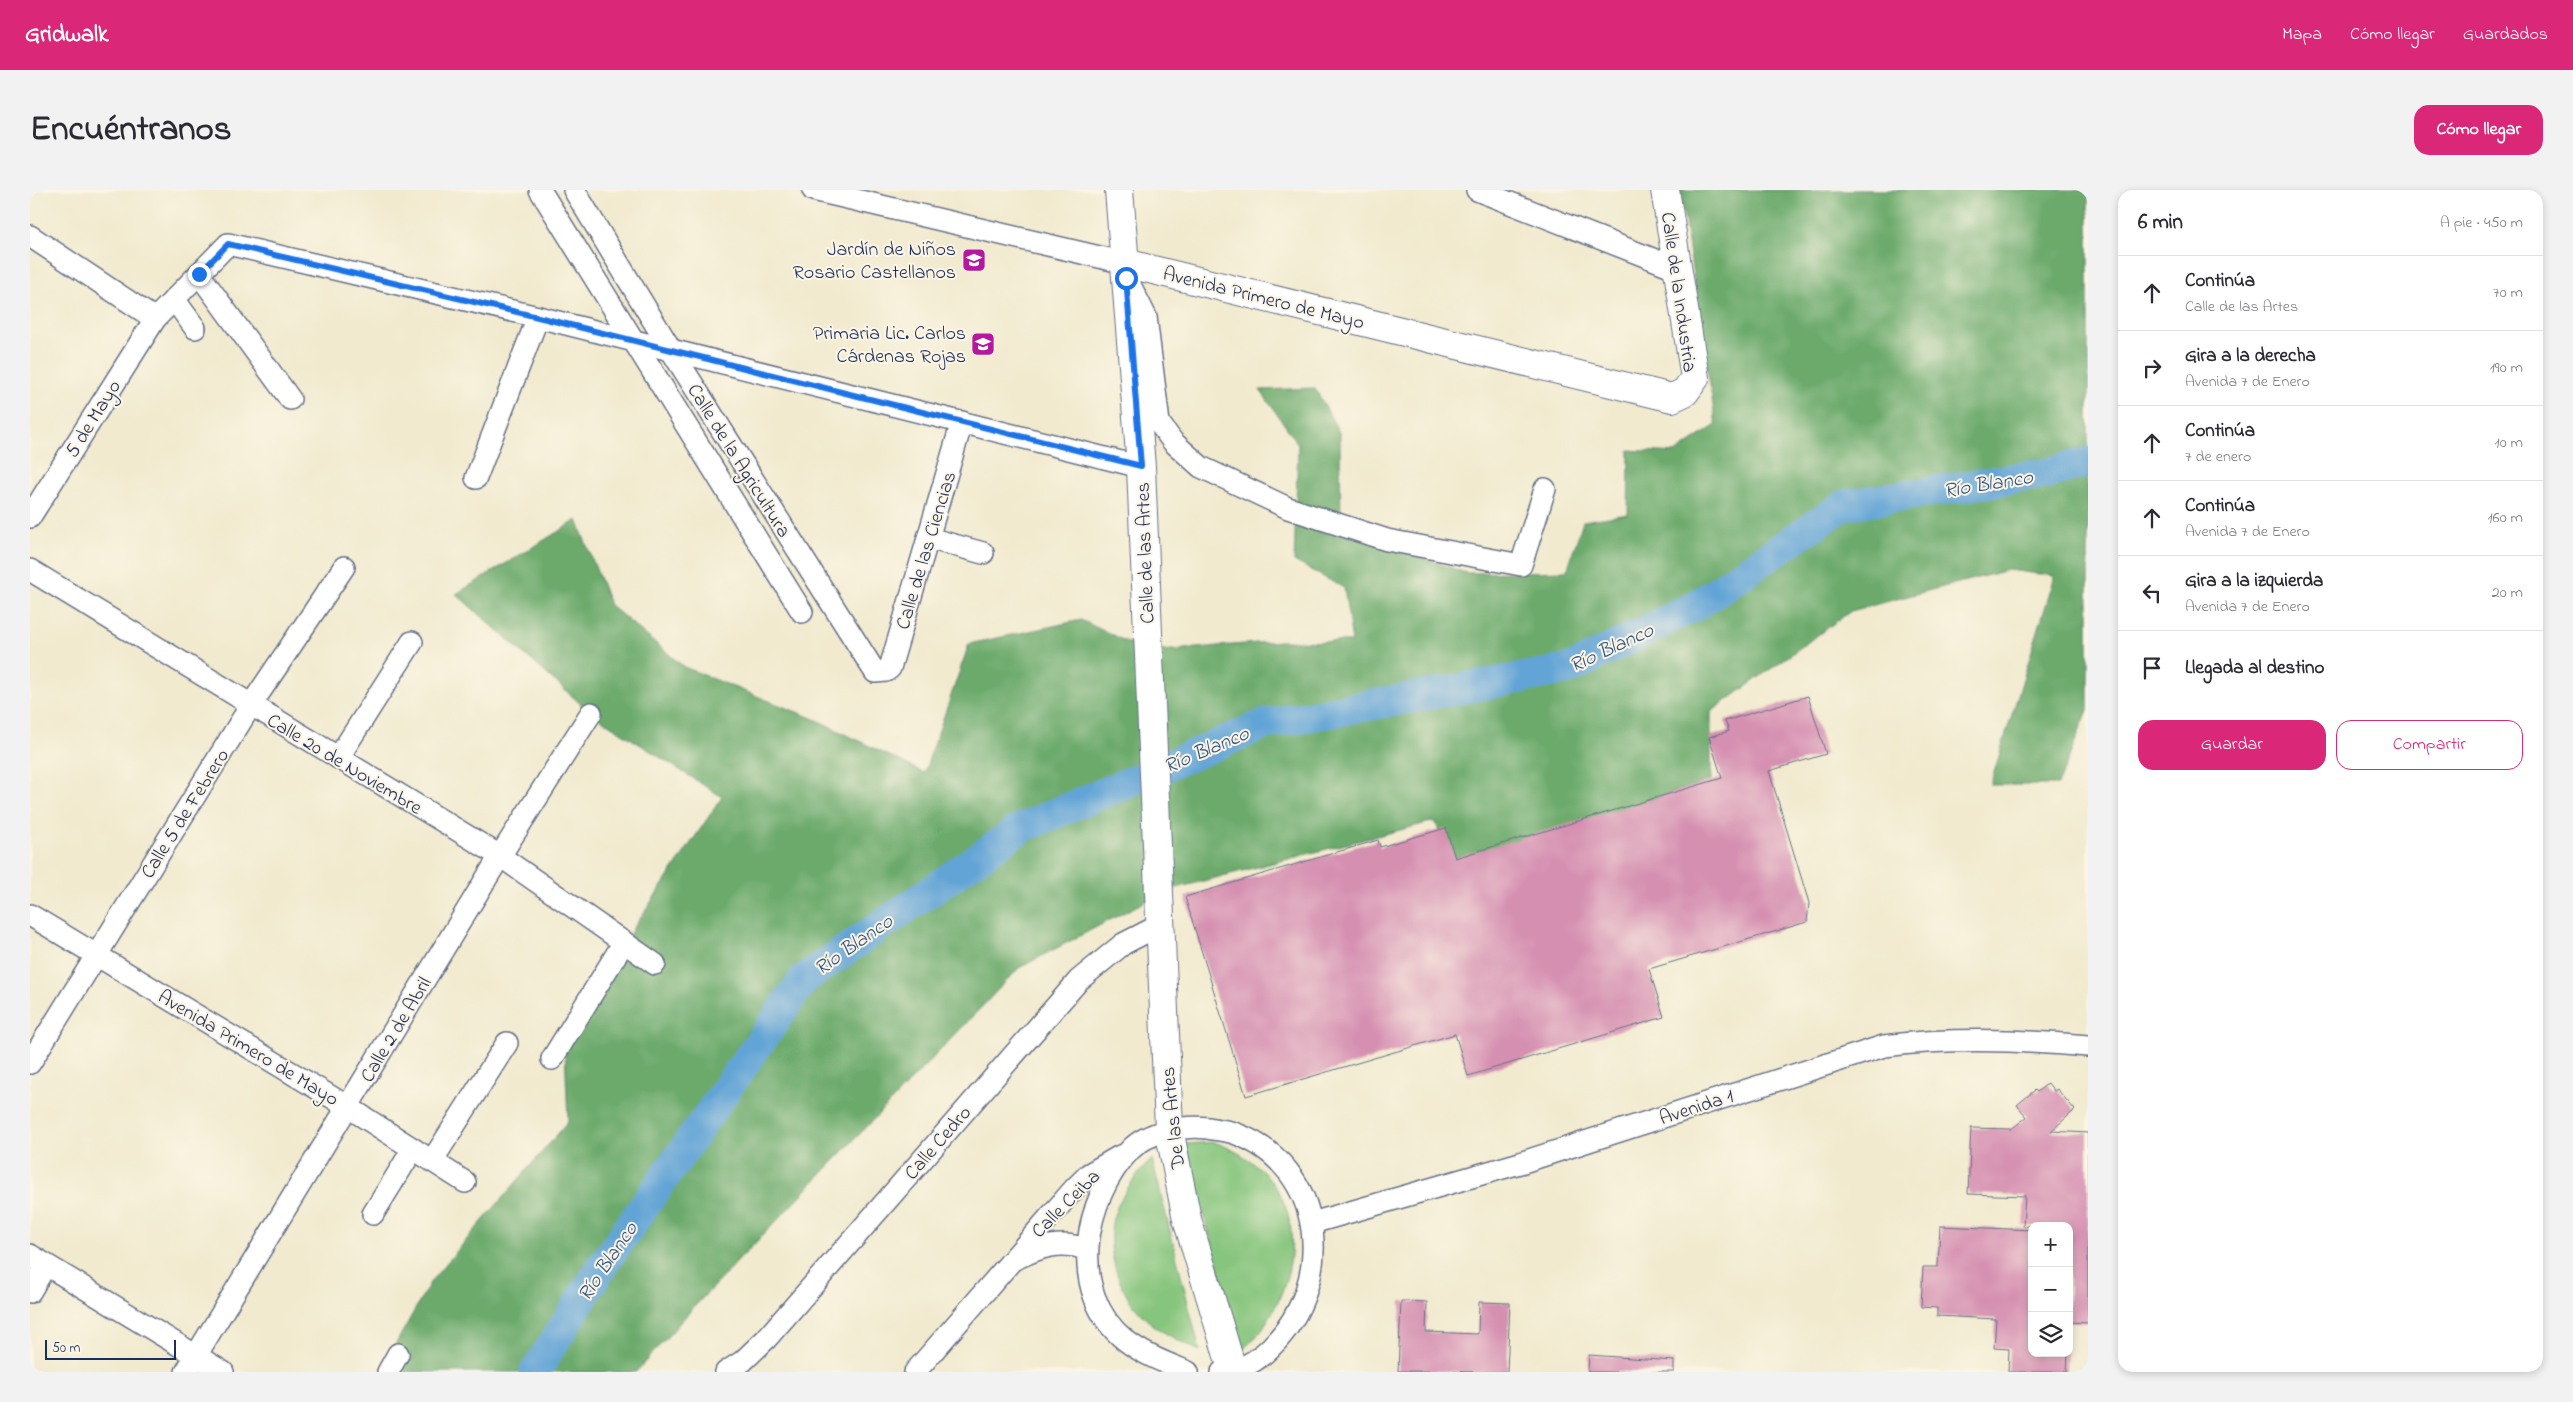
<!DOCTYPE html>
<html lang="es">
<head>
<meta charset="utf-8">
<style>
  :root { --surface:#fff; --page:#f2f2f3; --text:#2b2b33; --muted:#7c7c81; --line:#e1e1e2; --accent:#db2777 }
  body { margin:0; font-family:"Indie Flower",sans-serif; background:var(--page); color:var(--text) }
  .controls { position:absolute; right:15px; bottom:15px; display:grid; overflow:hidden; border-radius:10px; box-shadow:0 2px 8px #0003 }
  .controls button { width:45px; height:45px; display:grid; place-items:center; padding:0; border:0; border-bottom:1px solid var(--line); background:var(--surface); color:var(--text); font:25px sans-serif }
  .scale { position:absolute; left:15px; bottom:12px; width:131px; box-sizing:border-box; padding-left:5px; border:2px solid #1b2f5e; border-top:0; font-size:14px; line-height:18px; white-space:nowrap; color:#1b2f5e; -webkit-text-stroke:4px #fcf5e5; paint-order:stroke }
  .stop { position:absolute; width:15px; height:15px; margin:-11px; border:4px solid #1a73e8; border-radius:50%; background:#fff }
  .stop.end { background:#1a73e8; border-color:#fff; box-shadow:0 1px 5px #0008 }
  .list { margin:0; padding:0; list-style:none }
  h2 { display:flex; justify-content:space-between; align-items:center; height:65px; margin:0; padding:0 20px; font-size:21px }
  h2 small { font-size:16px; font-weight:400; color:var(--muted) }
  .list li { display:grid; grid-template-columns:32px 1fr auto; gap:15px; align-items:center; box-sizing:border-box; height:75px; padding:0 20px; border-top:1px solid var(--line) }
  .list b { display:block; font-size:19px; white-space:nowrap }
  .list p { margin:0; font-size:16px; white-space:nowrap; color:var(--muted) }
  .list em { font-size:16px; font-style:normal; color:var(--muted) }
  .actions { display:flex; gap:10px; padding:15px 20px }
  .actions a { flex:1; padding:11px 0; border:1px solid var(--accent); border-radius:15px; text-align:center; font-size:18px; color:var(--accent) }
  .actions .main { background:var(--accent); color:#fff }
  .icon { flex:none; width:28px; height:28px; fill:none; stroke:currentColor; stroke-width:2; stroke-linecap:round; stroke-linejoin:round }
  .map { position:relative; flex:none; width:2058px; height:1182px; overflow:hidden; border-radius:15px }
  header { display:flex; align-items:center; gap:30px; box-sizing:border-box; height:70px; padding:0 25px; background:var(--accent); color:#fff }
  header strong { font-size:24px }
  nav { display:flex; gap:28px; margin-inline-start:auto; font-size:18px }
  .intro { display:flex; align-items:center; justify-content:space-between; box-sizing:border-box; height:120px; padding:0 30px }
  h1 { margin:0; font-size:35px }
  .button { padding:12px 22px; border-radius:15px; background:var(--accent); color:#fff; font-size:18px; font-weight:700 }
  main { display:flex; gap:30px; padding:0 30px }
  aside { flex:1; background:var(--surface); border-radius:15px; box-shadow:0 2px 8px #0003 }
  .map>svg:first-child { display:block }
  .green { fill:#86c57d; stroke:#507a6e }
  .forest { fill:#6caa6c; stroke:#446c65 }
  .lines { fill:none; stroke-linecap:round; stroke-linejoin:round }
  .river { stroke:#62a4d6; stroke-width:31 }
  .building { fill:#d58fb1 }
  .street-casing { stroke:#667086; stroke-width:24 }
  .secondary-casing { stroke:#667086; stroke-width:30 }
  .street { stroke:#fff; stroke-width:21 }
  .secondary { stroke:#fff; stroke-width:28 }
  .route { stroke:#1a73e8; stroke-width:6 }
  .labels { text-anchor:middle; stroke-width:4; stroke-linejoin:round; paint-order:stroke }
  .poi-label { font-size:20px; fill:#1b2f5e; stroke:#fcf5e5; text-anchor:end }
  .street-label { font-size:20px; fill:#1b2f5e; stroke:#fcf5e5 }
  .water-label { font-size:21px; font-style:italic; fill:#345888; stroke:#fcf5e5 }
</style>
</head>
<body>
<header>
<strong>Gridwalk</strong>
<nav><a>Mapa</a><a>Cómo llegar</a><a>Guardados</a></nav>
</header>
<div class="intro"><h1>Encuéntranos</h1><a class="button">Cómo llegar</a></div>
<main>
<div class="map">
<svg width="2058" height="1182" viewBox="0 0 2058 1182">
  <rect width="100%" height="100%" fill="#fcf5e5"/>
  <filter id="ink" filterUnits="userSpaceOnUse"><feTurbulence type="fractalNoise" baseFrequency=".02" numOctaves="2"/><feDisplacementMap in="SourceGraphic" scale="10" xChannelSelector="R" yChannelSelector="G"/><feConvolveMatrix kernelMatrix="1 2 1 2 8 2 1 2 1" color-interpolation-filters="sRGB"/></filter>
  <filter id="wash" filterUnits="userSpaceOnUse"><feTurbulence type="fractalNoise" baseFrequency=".0096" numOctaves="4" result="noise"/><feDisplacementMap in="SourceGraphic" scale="20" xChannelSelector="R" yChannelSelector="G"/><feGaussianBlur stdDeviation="1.12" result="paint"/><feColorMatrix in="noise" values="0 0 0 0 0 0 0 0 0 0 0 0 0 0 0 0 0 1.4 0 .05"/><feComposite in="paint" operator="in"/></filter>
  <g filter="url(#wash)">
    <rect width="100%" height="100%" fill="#f1eacf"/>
    <g class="green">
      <path d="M 1184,952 C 1272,983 1281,1068 1232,1139 C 1227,1147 1218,1154 1211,1161 L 1155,954 Z"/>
      <path d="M 1122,969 L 1170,1161 C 1149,1151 1129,1142 1112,1125 C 1088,1102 1073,1055 1085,1022 C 1093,1002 1106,985 1122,969 Z"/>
    </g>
    <path class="forest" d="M 1650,0 L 2058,0 L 2058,520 L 2028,595 L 1960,595 L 2025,386 L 1978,380 L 1821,421 L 1681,522 L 1681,590 L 1423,675 L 1405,631 L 1135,701 L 989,778 L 663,1118 L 606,1182 L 350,1182 L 401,1091 L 538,932 L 535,861 L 594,752 L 692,607 L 561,523 L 426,404 L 547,330 L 580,415 L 654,477 L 787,530 L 894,583 L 939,454 L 1051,430 L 1118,462 L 1250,451 L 1322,452 L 1314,398 L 1264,371 L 1268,254 L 1230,200 L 1285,198 L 1310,244 L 1311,340 L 1436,383 L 1537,381 L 1553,331 L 1598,324 L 1599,260 L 1645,263 L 1686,235 Z"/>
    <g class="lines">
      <path class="river" d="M 505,1182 L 574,1073 L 774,789 L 991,638 L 1235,534 L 1540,479 L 1665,416 L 1814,315 L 2018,283 L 2058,272"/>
    </g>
    <g id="blocks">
      <g class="building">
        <path d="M 1778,506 L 1796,564 L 1739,581 L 1779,713 L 1777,732 L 1619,779 L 1634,827 L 1438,886 L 1425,844 L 1216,906 L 1155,707 L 1348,650 L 1350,657 L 1416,638 L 1425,668 L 1692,588 L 1679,547 L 1699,541 L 1695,531 Z"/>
        <path d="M 2018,893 L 2024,901 L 2027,899 L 2045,920 L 2021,941 L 2058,943 L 2058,1133 L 2039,1132 L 2039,1036 L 1993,1036 L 1995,1006 L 1938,1004 L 1941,938 L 1981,939 L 1997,927 L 1987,915 L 2005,900 L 2007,902 Z"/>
        <path d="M 1910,1036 L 2002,1040 L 2002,1163 L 2038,1163 L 2037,1182 L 1978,1182 L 1979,1159 L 1964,1158 L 1966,1129 L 1907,1126 L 1907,1118 L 1891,1117 L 1893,1077 L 1908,1077 Z"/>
        <path d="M 1371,1111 L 1397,1112 L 1396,1142 L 1448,1144 L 1449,1112 L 1480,1113 L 1477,1182 L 1368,1181 Z"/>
        <path d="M 1559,1165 L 1644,1171 L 1644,1182 L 1558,1182 Z"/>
      </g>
    </g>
  </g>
  <g filter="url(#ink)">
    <use href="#blocks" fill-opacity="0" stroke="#667086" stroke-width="1"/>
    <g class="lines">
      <g class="street-casing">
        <g id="street">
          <path d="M 510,0 L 772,422"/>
          <path d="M 544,0 L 641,160 L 845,482 L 856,481 L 860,478 L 932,232"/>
          <path d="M 783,0 L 1095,73"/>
          <path d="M 1447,0 L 1648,79"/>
          <path d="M 0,46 L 125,129"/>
          <path d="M 169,84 L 260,209"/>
          <path d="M 1099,93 L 1116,127 L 1129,233 L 1143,252 L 1171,277 L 1258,318 L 1357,350 L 1491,375 L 1515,299"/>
          <path d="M 144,109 L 165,138"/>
          <path d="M 446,288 L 508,127"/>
          <path d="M 0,327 L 125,129 L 198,54 L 508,127 L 1111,277"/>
          <path d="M 898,348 L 953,363"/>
          <path d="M 0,380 L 470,666 L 625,774"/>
          <path d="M 308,568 L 382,452"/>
          <path d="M 0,725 L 318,917 L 435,992"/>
          <path d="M 522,869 L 594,752"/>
          <path d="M 0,873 L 221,515 L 314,377"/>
          <path d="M 402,971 L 477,853"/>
          <path d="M 343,1024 L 383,959"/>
          <path d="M 1282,1033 L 1490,973 L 1854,856 C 1919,848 1993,850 2058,856"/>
          <path d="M 0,1065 L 193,1182"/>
          <path d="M 985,1069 C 1010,1057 1030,1050 1056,1059"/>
          <path d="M 0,1102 L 16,1075"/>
          <path d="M 156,1182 L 470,666 L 561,523"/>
          <path d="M 358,1182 L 368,1164"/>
          <path d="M 696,1182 L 713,1171 L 736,1149 L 1049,790 L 1093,754 L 1130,735"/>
          <path d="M 885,1182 L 1044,999 L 1059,984 L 1090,966"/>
          <path d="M 1158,1182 C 1136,1173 1114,1165 1095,1150 C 1036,1102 1054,1008 1100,960 C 1118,941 1154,935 1178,938 C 1186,940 1196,940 1204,943 C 1296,976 1307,1092 1241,1157 C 1228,1170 1211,1181 1192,1182"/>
        </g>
      </g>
      <g class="secondary-casing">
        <g id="secondary">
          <path d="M 1089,0 L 1111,277 L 1139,939 L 1157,1029 L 1203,1182"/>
          <path d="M 1095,73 L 1642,208 L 1655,202 L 1665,188 L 1635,0"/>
        </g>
      </g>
      <use href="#street" class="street"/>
      <use href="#secondary" class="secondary"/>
    </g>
  </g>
  <g class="lines" filter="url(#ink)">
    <path class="route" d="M 169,84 L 198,54 L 508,127 L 1111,276 L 1096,88"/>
  </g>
  <defs>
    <g id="school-square" transform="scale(1.25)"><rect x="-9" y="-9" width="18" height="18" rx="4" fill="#b5179e" stroke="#fcf5e5"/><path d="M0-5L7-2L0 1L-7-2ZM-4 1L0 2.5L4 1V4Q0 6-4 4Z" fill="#fff"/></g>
  </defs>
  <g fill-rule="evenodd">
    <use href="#school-square" x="944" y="70"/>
    <use href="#school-square" x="953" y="154"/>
  </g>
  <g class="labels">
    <g class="poi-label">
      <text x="926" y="65">Jardín de Niños<tspan x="926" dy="23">Rosario Castellanos</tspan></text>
      <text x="936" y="149">Primaria Lic. Carlos<tspan x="936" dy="23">Cárdenas Rojas</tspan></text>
    </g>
    <g class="street-label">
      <text transform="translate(1650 102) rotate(82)" y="7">Calle de la Industria</text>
      <text transform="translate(1234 107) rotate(14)" y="7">Avenida Primero de Mayo</text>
      <text transform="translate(62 228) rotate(-58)" y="7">5 de Mayo</text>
      <text transform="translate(710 270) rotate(58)" y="7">Calle de la Agricultura</text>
      <text transform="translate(895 360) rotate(-73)" y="7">Calle de las Ciencias</text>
      <text transform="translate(1114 363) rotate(-92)" y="7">Calle de las Artes</text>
      <text transform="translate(315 573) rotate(31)" y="7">Calle 20 de Noviembre</text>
      <text transform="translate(154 623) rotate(-58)" y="7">Calle 5 de Febrero</text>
      <text transform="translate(365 839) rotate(-59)" y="7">Calle 2 de Abril</text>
      <text transform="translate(219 857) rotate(31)" y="7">Avenida Primero de Mayo</text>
      <text transform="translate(1666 916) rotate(-18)" y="7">Avenida 1</text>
      <text transform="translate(1142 928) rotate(-96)" y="7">De las Artes</text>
      <text transform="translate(907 952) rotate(-49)" y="7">Calle Cedro</text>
      <text transform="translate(1035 1013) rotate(-45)" y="7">Calle Ceiba</text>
    </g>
    <g class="water-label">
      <text transform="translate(1958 293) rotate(-9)" y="7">Río Blanco</text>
      <text transform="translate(1581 457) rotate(-25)" y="7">Río Blanco</text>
      <text transform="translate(1176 559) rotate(-23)" y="7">Río Blanco</text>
      <text transform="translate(823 754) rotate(-35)" y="7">Río Blanco</text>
      <text transform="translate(577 1071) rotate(-56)" y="7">Río Blanco</text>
    </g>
  </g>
</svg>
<div class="controls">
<button>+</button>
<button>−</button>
<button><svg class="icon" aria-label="layers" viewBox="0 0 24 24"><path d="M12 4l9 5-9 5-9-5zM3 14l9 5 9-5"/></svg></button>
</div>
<div class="scale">50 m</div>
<div class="stop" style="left:1096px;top:88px"></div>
<div class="stop end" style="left:169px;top:84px"></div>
</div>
<aside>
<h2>6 min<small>A pie · 450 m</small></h2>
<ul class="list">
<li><svg class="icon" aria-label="ahead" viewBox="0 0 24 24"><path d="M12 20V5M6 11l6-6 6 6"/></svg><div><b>Continúa</b><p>Calle de las Artes</p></div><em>70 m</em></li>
<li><svg class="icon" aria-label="right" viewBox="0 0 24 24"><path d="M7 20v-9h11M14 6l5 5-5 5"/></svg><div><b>Gira a la derecha</b><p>Avenida 7 de Enero</p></div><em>190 m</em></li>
<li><svg class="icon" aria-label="ahead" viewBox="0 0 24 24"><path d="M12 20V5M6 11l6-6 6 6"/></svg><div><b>Continúa</b><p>7 de enero</p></div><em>10 m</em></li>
<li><svg class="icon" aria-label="ahead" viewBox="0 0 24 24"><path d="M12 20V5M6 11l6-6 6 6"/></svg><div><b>Continúa</b><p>Avenida 7 de Enero</p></div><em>160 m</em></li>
<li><svg class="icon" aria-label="left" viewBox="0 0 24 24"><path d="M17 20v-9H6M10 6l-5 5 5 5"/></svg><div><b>Gira a la izquierda</b><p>Avenida 7 de Enero</p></div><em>20 m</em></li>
<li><svg class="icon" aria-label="arrive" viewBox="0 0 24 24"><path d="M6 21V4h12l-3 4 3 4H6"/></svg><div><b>Llegada al destino</b></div></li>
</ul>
<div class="actions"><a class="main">Guardar</a><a>Compartir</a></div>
</aside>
</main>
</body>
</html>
